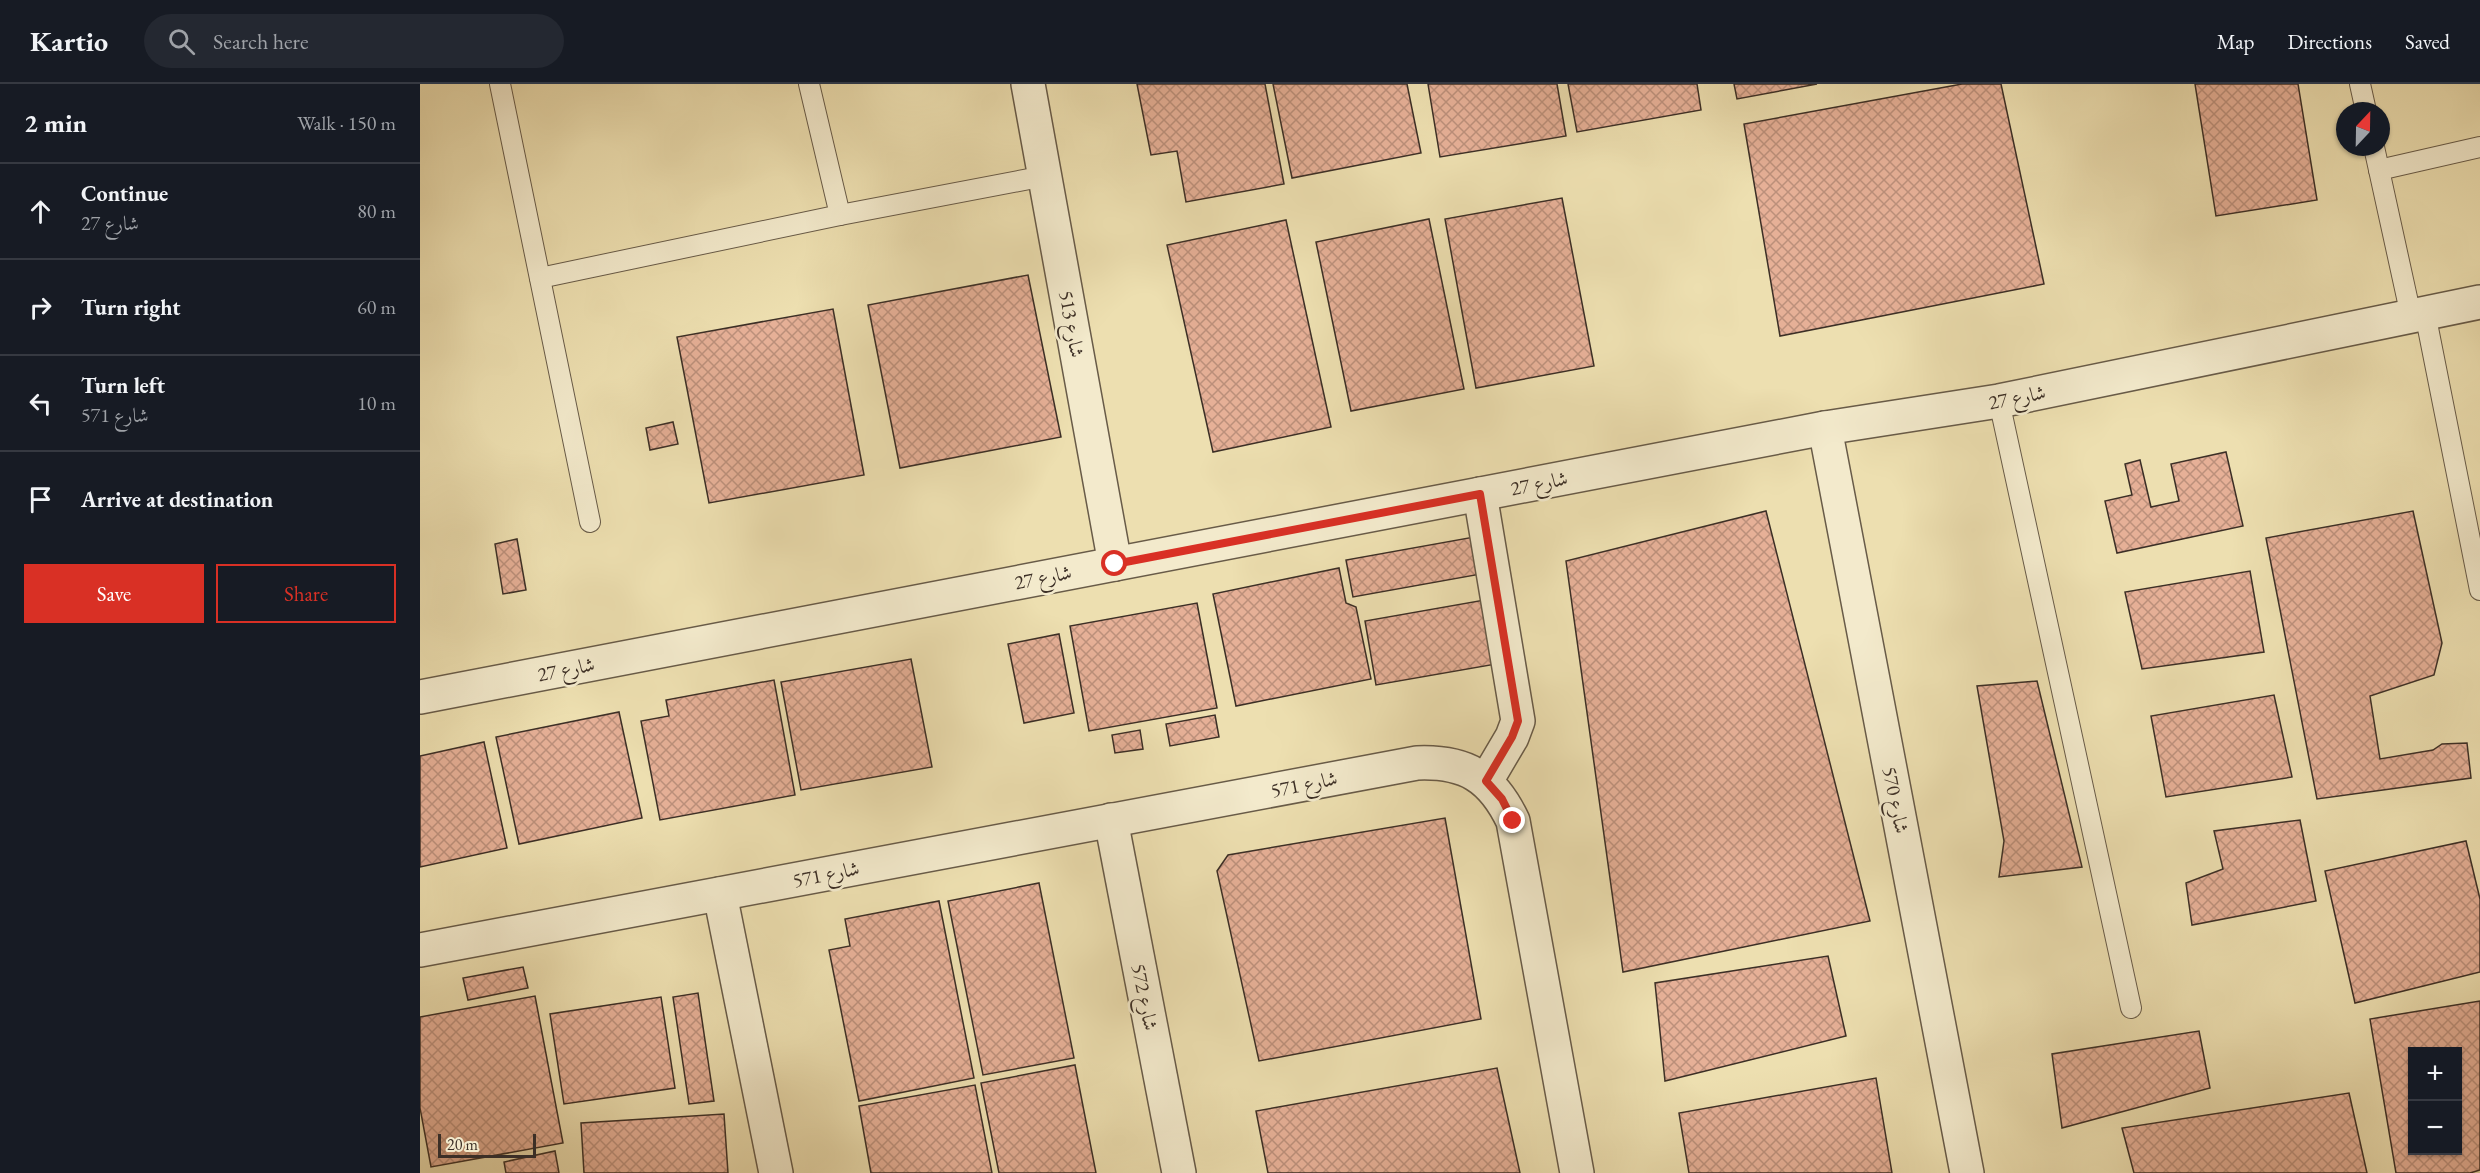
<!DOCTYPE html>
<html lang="en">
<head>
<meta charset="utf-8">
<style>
  :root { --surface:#171b24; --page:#242831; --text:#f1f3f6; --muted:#9ea1a6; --line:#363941; --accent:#d93025 }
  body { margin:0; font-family:"EB Garamond",Amiri,serif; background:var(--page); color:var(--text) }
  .controls { position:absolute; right:18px; bottom:18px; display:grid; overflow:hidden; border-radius:0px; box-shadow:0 2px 4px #0004 }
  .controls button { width:54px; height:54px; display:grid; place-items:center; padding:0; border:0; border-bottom:2px solid var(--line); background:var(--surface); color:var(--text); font:30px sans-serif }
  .compass { position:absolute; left:1916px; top:18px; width:54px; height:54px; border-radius:50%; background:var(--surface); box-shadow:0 2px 4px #0004; rotate:22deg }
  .scale { position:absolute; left:18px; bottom:15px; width:98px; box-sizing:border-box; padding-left:6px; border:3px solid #3c2f26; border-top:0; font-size:16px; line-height:21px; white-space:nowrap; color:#3c2f26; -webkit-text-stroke:4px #f3eacc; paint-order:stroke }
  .stop { position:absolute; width:18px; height:18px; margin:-14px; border:4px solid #d93025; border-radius:50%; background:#fff }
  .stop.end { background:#d93025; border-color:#fff; box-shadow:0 2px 6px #0008 }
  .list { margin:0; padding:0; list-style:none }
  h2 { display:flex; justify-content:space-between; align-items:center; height:78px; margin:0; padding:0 24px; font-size:26px }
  h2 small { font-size:20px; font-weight:400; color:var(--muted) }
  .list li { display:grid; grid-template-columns:39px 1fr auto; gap:18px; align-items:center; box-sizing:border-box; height:96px; padding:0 24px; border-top:2px solid var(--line) }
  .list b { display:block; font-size:22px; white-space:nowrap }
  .list p { margin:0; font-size:20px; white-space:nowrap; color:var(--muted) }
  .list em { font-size:20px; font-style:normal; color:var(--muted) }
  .actions { display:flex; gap:12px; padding:18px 24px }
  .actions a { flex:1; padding:14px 0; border:2px solid var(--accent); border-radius:0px; text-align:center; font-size:21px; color:var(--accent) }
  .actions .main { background:var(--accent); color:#fff }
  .icon { flex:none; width:33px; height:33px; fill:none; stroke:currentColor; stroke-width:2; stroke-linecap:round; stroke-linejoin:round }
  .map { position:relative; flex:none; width:2060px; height:1089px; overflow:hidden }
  header { display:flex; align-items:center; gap:36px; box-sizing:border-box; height:84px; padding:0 30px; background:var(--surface); border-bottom:2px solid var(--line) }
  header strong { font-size:28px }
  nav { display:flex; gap:33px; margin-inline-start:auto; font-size:21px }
  .search { width:420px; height:54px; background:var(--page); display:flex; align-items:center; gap:15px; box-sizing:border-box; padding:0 21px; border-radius:33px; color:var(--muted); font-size:22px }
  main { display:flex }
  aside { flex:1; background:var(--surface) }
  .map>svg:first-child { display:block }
  .building { fill:url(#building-cross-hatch); stroke:#3c2f26; stroke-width:1.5; fill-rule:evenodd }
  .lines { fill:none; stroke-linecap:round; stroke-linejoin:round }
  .service-casing { stroke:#685b48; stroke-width:22 }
  .minor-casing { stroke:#685b48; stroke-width:36 }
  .service { stroke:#f3eacc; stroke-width:20 }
  .minor { stroke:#f3eacc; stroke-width:33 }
  .route { stroke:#d93025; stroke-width:8 }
  .labels { text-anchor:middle; stroke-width:5; stroke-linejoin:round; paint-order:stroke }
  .street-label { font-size:20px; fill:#3c2f26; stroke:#f3eacc }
</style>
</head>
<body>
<header>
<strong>Kartio</strong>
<div class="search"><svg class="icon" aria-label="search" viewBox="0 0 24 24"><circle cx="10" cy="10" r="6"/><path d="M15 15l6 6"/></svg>Search here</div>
<nav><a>Map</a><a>Directions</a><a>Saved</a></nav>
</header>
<main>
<aside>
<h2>2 min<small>Walk · 150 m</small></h2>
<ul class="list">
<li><svg class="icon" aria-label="ahead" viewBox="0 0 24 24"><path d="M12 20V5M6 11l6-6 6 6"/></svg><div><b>Continue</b><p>شارع 27</p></div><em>80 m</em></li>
<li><svg class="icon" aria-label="right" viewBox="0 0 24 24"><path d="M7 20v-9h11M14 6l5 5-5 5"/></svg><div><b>Turn right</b></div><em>60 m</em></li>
<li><svg class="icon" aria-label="left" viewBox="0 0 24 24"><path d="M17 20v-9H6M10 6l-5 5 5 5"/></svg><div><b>Turn left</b><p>شارع 571</p></div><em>10 m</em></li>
<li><svg class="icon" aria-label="arrive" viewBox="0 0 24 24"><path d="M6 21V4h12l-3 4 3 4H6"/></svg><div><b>Arrive at destination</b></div></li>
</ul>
<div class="actions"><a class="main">Save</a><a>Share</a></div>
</aside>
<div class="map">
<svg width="2060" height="1089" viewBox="0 0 2060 1089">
  <defs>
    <pattern id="building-cross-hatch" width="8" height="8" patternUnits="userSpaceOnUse" patternTransform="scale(1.5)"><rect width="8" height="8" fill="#e6b097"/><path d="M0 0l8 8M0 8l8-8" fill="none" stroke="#bc907b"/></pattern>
  </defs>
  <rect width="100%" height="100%" fill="#eddfb0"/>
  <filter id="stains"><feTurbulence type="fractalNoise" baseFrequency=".00333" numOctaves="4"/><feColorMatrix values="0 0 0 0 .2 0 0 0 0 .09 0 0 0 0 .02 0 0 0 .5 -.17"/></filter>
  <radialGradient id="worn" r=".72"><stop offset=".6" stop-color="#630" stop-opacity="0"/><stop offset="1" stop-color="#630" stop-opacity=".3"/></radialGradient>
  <g class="building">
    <path d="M 717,0 L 845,0 L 864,100 L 766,118 L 757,67 L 731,71 Z"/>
    <path d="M 853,0 L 987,0 L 1001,69 L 872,94 Z"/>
    <path d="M 1008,0 L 1137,0 L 1146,52 L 1020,73 Z"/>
    <path d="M 1148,0 L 1277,0 L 1281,26 L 1157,48 Z"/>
    <path d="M 1314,0 L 1397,0 L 1317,15 Z"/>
    <path d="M 1542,0 L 1581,0 L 1624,200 L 1360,252 L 1324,40 Z"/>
    <path d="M 1775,0 L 1878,0 L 1897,116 L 1796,132 Z"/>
    <path d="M 1142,114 L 1174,282 L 1056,304 L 1025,135 Z"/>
    <path d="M 1009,135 L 1044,305 L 931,327 L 896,158 Z"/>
    <path d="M 866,136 L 911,343 L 793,368 L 747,161 Z"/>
    <path d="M 608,191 L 641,353 L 480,384 L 448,221 Z"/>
    <path d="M 413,225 L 444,391 L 289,419 L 257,253 Z"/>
    <path d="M 253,338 L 258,360 L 230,366 L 226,344 Z"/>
    <path d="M 1806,368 L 1823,442 L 1697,469 L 1685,417 L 1712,411 L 1705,380 L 1720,376 L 1731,423 L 1759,417 L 1751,380 Z"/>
    <path d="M 1346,427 L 1450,837 L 1203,888 L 1146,477 Z"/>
    <path d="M 1993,427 L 2022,559 L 2014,591 L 1950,612 L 1960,675 L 2013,666 L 2022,660 L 2047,659 L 2051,694 L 1897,715 L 1846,454 Z"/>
    <path d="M 1054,453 L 1061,490 L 933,513 L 926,476 Z"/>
    <path d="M 97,455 L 106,506 L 83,510 L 75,460 Z"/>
    <path d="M 919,484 L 926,519 L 936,523 L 951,595 L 816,622 L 793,510 Z"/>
    <path d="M 1830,487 L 1844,568 L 1722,585 L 1705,508 Z"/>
    <path d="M 1070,515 L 1082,579 L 956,601 L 945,537 Z"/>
    <path d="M 777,519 L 797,624 L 669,647 L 650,542 Z"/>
    <path d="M 639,550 L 654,629 L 604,639 L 588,560 Z"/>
    <path d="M 491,575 L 512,683 L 381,706 L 361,598 Z"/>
    <path d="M 354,596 L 375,711 L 240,736 L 221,637 L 249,632 L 246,616 Z"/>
    <path d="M 1617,597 L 1662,783 L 1579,793 L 1584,757 L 1557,602 Z"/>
    <path d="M 1854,611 L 1872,693 L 1746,713 L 1731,632 Z"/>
    <path d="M 199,628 L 222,734 L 99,760 L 76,653 Z"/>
    <path d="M 795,631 L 799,653 L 750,662 L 746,640 Z"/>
    <path d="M 720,646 L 723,665 L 695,669 L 692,651 Z"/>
    <path d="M 64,658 L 87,764 L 0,783 L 0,672 Z"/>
    <path d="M 1025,734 L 1061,935 L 839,977 L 797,787 L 808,771 Z"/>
    <path d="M 1880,736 L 1896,817 L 1772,841 L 1766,799 L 1803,785 L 1794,747 Z"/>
    <path d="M 2046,757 L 2060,815 L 2060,888 L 1935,919 L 1905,787 Z"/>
    <path d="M 619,799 L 654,974 L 563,991 L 528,817 Z"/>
    <path d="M 519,817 L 554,994 L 439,1017 L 409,866 L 430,862 L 425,835 Z"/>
    <path d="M 1408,872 L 1426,952 L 1245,997 L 1235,899 Z"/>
    <path d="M 103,883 L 108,904 L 48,916 L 43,894 Z"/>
    <path d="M 278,909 L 294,1017 L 269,1020 L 253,913 Z"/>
    <path d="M 115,912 L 143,1059 L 11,1083 L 0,1024 L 0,933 Z"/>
    <path d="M 241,913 L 255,1004 L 144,1020 L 130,930 Z"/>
    <path d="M 2060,917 L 2060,1086 L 2050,1089 L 1976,1089 L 1950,935 ZM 1992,968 L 2038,968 L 2038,1066 L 1992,1066 Z"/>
    <path d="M 1779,947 L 1790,1004 L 1642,1044 L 1632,970 Z"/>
    <path d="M 655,981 L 676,1089 L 579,1089 L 561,999 Z"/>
    <path d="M 1077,984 L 1100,1089 L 848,1089 L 836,1027 Z"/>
    <path d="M 1456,994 L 1472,1089 L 1269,1089 L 1259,1029 Z"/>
    <path d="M 555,1001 L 572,1089 L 451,1089 L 439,1022 Z"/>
    <path d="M 1929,1009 L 1947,1089 L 1714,1089 L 1702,1044 Z"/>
    <path d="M 304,1030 L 308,1089 L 164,1089 L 161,1039 Z"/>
    <path d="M 135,1067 L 139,1089 L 86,1089 L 84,1078 Z"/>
  </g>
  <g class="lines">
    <g class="service-casing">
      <g id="service">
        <path d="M 80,0 L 170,438"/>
        <path d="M 389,0 L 420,131"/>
        <path d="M 1940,0 L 1946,27"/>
        <path d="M 1954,63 L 1991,232"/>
        <path d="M 1959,86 L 2060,63"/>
        <path d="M 120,194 L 420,131 L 625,92"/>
        <path d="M 2005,229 L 2060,506"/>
        <path d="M 1579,317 L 1711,924"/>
      </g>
    </g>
    <g class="minor-casing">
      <g id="minor">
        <path d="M 608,0 L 695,480"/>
        <path d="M 1405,344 L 1547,1089"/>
        <path d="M 1060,410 L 1098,637 L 1092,653 L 1066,697"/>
        <path d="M 0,613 L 1405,344 L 1579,317 L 2060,218"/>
        <path d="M 691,736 L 759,1089"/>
        <path d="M 300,810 L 356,1089"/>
        <path d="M 0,866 L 997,679 C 1046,677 1072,693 1093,737 L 1157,1089"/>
      </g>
    </g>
    <use href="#service" class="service"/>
    <use href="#minor" class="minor"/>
  </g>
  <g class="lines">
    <path class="route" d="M 695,480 L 1060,410 L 1098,637 L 1092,653 L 1066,697 L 1082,715 L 1093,737"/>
  </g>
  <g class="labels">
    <g class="street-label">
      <text transform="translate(652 240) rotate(80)" y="7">شارع 513</text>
      <text transform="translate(1597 313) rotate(-11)" y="7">شارع 27</text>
      <text transform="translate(1119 399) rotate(-11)" y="7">شارع 27</text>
      <text transform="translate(623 493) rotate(-11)" y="7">شارع 27</text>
      <text transform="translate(146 585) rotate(-11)" y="7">شارع 27</text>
      <text transform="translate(884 700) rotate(-11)" y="7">شارع 571</text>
      <text transform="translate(1476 716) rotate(79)" y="7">شارع 570</text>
      <text transform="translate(406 790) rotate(-11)" y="7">شارع 571</text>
      <text transform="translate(725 913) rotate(79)" y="7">شارع 572</text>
    </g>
  </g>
  <rect width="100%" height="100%" filter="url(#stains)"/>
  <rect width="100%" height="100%" fill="url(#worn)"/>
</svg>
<div class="controls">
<button>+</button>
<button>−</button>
</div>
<svg class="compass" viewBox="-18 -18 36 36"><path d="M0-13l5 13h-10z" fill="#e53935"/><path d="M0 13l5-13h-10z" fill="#9ea1a6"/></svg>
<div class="scale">20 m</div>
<div class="stop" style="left:695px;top:480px"></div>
<div class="stop end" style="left:1093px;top:737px"></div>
</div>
</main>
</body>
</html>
